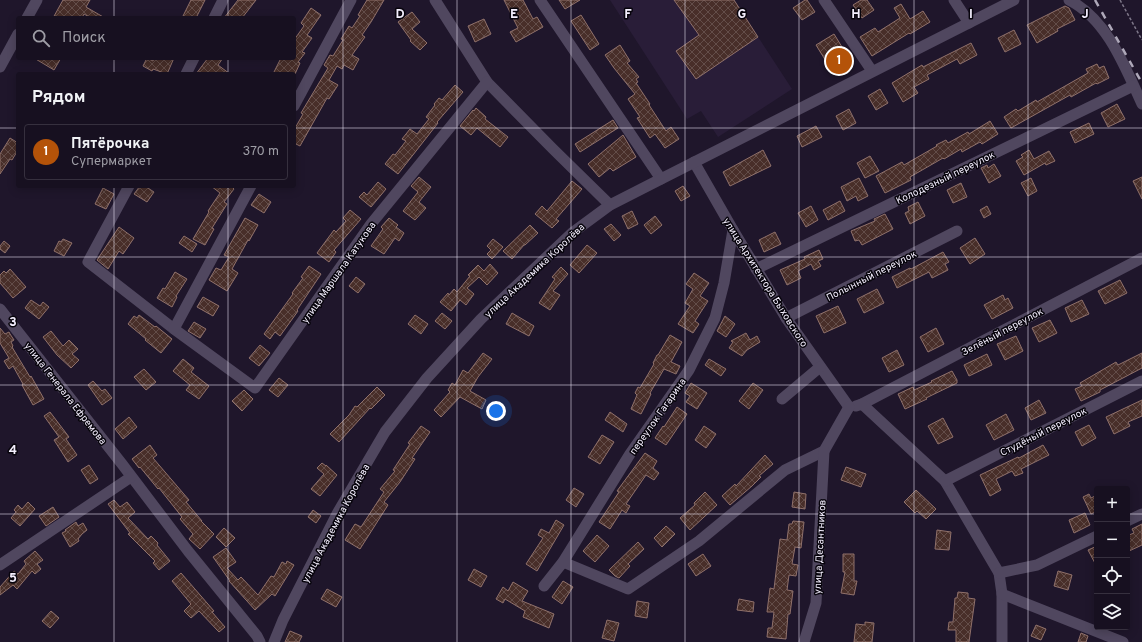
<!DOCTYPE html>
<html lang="ru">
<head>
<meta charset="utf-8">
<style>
  :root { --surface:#171020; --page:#201929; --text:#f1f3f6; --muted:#9e9da5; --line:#36303e; --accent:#b45309 }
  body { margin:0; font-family:Overpass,sans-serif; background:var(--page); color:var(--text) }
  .controls { position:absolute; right:12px; bottom:12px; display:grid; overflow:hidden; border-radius:4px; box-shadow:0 2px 10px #0003 }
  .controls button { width:36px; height:36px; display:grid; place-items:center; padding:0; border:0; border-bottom:1px solid var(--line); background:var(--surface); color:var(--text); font:20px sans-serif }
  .you { position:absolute; left:496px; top:411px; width:14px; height:14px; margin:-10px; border:3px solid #fff; border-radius:50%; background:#1a73e8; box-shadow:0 0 0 6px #1a73e833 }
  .badge { display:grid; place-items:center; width:26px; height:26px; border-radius:50%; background:var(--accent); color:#fff; font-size:13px; font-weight:700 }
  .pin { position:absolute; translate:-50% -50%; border:2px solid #fff; box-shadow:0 1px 4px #0006 }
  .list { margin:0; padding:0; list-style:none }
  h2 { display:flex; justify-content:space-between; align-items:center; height:52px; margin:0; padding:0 16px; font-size:17px }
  h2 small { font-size:13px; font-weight:400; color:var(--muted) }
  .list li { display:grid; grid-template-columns:26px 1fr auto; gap:12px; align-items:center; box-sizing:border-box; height:56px; margin:0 8px 8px; padding:0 8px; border:1px solid var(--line); border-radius:4px }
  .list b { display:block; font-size:15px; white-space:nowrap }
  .list p { margin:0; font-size:13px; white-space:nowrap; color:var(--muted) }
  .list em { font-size:13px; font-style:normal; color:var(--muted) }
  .icon { flex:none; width:22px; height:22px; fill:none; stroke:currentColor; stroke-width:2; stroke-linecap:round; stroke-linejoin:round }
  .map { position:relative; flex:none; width:1142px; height:642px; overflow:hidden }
  .search { position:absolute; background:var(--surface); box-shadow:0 2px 10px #0003; left:16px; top:16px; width:280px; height:44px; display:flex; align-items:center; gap:10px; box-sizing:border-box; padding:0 14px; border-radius:4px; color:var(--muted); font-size:15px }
  .panel { position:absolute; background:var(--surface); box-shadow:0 2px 10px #0003; left:16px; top:72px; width:280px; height:116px; border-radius:4px }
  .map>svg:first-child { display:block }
  .built { fill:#291d38 }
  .building { fill:url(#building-cross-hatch); stroke:#90716b }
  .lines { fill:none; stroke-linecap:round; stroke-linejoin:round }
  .path { stroke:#7d7688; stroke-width:1.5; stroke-dasharray:3 2; stroke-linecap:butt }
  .minor { stroke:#50475f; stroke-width:11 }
  .rail { stroke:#aea8b9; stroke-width:2.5; stroke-dasharray:7 7; stroke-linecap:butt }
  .grid { fill:none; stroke:#f4effe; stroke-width:1; stroke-opacity:0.55 }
  .labels { text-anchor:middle; stroke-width:3; stroke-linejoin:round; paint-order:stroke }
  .street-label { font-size:10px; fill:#f4effe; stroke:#07040c }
  .grid-label { font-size:13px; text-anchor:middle; font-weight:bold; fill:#f4effe; stroke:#07040c; stroke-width:3; stroke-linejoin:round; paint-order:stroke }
</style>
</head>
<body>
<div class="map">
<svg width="1142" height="642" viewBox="0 0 1142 642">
  <defs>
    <pattern id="building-cross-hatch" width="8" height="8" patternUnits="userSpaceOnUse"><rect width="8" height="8" fill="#482e29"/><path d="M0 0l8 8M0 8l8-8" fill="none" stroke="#634d49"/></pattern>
  </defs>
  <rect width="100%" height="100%" fill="#1f162b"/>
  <path class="built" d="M 610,0 L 734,0 L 792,89 L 718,137 L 701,111 L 687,119 Z"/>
  <g class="building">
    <path d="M 63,0 L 90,0 L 86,7 L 105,18 L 91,18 L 84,14 L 82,18 L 53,18 Z"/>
    <path d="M 191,0 L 205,0 L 196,18 L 182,18 Z"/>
    <path d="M 238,0 L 256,0 L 242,18 L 224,18 Z"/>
    <path d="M 367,0 L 384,0 L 371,22 L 362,35 L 365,37 L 352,55 L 359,59 L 353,70 L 344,65 L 342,69 L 337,66 L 329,80 L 338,85 L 329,99 L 327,98 L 300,146 L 294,143 L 294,130 L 303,114 L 301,113 L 328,68 L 324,65 L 330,55 L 333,56 L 343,40 L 341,39 L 349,26 L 352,28 L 360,16 L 358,15 Z"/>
    <path d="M 504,0 L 523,0 L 533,19 L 537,17 L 543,27 L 516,42 L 510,32 L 518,28 Z"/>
    <path d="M 559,0 L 580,0 L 565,9 Z"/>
    <path d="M 674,0 L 734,0 L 758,37 L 696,79 L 676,51 L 699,35 Z"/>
    <path d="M 805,0 L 807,0 L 815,12 L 802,20 L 793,8 Z"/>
    <path d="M 861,0 L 867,0 L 874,10 L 862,18 L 853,5 Z"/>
    <path d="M 901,4 L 910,19 L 923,11 L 930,22 L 910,34 L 909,33 L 872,56 L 860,37 L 875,28 L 878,32 L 900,18 L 894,8 Z"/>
    <path d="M 1065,6 L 1069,8 L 1075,20 L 1057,29 L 1058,31 L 1037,43 L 1027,25 Z"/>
    <path d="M 311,8 L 321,15 L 307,35 L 312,38 L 302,52 L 305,53 L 298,62 L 300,63 L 295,74 L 273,74 L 281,58 L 294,58 L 294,40 L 304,26 L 301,23 Z"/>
    <path d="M 412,12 L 420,22 L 412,29 L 427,43 L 420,50 L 410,41 L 411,40 L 398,22 Z"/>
    <path d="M 581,15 L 599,44 L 590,50 L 571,21 Z"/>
    <path d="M 484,19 L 491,34 L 475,42 L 468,26 Z"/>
    <path d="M 1014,30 L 1021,44 L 1005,52 L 998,38 Z"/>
    <path d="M 834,34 L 850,60 L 832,71 L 816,45 Z"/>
    <path d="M 971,43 L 977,55 L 960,64 L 957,59 L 927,75 L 929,79 L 914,87 L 918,93 L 903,102 L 892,83 L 922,65 L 923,67 Z"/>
    <path d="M 620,45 L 630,61 L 627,63 L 639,77 L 636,79 L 638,82 L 636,83 L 650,104 L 649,105 L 666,131 L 671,127 L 679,139 L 665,148 L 655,134 L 650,138 L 637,118 L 640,117 L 628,99 L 635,94 L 614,68 L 605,55 Z"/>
    <path d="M 34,58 L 61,58 L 54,70 Z"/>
    <path d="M 147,58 L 153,61 L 154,58 L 174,58 L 167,74 L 153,69 L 152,71 L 143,66 Z"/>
    <path d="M 208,58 L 223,58 L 218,65 L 230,74 L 196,74 Z"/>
    <path d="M 1097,64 L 1099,68 L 1104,66 L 1109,78 L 1097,84 L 1096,83 L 1071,97 L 1070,95 L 1011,128 L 1004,117 L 1016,109 L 1018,111 L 1036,100 L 1037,102 L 1088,73 L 1086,69 Z"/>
    <path d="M 455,85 L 463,92 L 437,122 L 438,123 L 398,174 L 385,164 L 393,154 L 395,155 L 406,141 L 402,139 L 410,129 L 417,134 L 429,119 L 426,117 L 435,105 L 434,104 L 439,98 L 442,100 Z"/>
    <path d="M 880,89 L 888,103 L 876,110 L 868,96 Z"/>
    <path d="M 1117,104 L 1125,119 L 1108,127 L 1101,113 Z"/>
    <path d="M 476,108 L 486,117 L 485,119 L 508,137 L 500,147 L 477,128 L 471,135 L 460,126 L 473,110 L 474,111 Z"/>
    <path d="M 849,109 L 856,123 L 843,130 L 836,116 Z"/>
    <path d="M 613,120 L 618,128 L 580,152 L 575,144 Z"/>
    <path d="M 990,121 L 998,134 L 982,144 L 980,142 L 962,152 L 961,149 L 944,159 L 943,158 L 910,177 L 911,180 L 885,193 L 876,176 L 902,162 L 904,165 L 937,146 L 936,145 L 946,140 L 948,143 L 968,132 L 969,134 Z"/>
    <path d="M 1089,123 L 1094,134 L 1075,143 L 1070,132 Z"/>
    <path d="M 816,126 L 822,137 L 802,147 L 797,136 Z"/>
    <path d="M 623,135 L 636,157 L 613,171 L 610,168 L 599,177 L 588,164 Z"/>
    <path d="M 10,138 L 18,143 L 18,150 L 12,160 L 10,159 L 0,174 L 0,154 Z"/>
    <path d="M 763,150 L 771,166 L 730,186 L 723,172 Z"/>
    <path d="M 1029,150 L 1034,159 L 1049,151 L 1055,161 L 1046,165 L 1045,163 L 1024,175 L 1016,161 L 1023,157 L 1021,155 Z"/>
    <path d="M 870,156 L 879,171 L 865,178 L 857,163 Z"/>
    <path d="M 994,164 L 1001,176 L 989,183 L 981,168 L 987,165 L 988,168 Z"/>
    <path d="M 419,177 L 431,187 L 419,202 L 426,208 L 415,220 L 403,211 L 418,192 L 411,186 Z"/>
    <path d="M 1142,177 L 1142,199 L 1133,181 Z"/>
    <path d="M 859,178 L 868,196 L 858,201 L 856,196 L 847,201 L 841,187 Z"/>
    <path d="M 1031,178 L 1037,191 L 1028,196 L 1021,183 Z"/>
    <path d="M 572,181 L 582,189 L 556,219 L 559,221 L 552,228 L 535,214 L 542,206 L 547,211 Z"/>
    <path d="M 378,182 L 386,189 L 371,207 L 359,197 L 364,192 L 367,195 Z"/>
    <path d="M 961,183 L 967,197 L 953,203 L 947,190 Z"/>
    <path d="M 140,186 L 145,186 L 154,192 L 147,202 L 134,194 Z"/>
    <path d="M 211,186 L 231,186 L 234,189 L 224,202 L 227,204 L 212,228 L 214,229 L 205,245 L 193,239 L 209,212 L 208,211 L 220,193 Z"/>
    <path d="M 683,186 L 690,196 L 681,201 L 675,191 Z"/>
    <path d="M 103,188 L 114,194 L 106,209 L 95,204 Z"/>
    <path d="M 259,194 L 271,202 L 264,213 L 251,205 Z"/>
    <path d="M 840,201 L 845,211 L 828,220 L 823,210 Z"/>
    <path d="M 918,202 L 925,216 L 910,224 L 905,213 L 909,211 L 908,207 Z"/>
    <path d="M 811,206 L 818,220 L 806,227 L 798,213 Z"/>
    <path d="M 987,206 L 991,214 L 984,218 L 980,210 Z"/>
    <path d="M 350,210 L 361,219 L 334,250 L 336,252 L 329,262 L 317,253 L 334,230 L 336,232 L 346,221 L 343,218 Z"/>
    <path d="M 632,211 L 638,224 L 628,229 L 622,216 Z"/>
    <path d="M 885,214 L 893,229 L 862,245 L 859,240 L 855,241 L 851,231 L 875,221 L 874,219 Z"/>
    <path d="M 655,216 L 662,225 L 651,234 L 644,225 Z"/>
    <path d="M 245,218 L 258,225 L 249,241 L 248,240 L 232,269 L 238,273 L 227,291 L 209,280 L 216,268 L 221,270 L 229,257 L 224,255 Z"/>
    <path d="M 389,218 L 398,225 L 396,227 L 404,233 L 399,241 L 395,238 L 384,254 L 371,246 L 383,229 L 381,227 Z"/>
    <path d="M 611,224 L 621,235 L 614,241 L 604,229 Z"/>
    <path d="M 530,225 L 538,233 L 525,245 L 524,245 L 512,259 L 503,251 Z"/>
    <path d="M 119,227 L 134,238 L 123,254 L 119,251 L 108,269 L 97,260 Z"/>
    <path d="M 775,232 L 781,244 L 764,252 L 759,240 Z"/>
    <path d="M 184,236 L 197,244 L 192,252 L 179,243 Z"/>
    <path d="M 975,238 L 985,254 L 970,264 L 960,248 Z"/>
    <path d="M 63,239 L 72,243 L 64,256 L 54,251 L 59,241 L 61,242 Z"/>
    <path d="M 493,239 L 503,247 L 492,259 L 487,254 L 491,250 L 487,246 Z"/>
    <path d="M 4,241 L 10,246 L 5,253 L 0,249 L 0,246 Z"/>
    <path d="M 587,245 L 597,253 L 579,273 L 570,265 Z"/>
    <path d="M 819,250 L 823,259 L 818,261 L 821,266 L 814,270 L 811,264 L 798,271 L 801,278 L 787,285 L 780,270 L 805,259 L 804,257 Z"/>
    <path d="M 943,252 L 949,262 L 945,264 L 948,270 L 932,278 L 929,272 L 897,288 L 892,277 L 910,268 L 911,269 Z"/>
    <path d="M 490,264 L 498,273 L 487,285 L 479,277 L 467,288 L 474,294 L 466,305 L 460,300 L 451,311 L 440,302 L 448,293 L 449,295 L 454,289 L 457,292 L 470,276 L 468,275 L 478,265 L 484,271 Z"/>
    <path d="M 309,266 L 321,274 L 297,310 L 298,311 L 280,336 L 275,332 L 270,339 L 264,334 L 293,294 L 292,293 L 303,278 L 301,277 Z"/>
    <path d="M 561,267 L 568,274 L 553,291 L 560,295 L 550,310 L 539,303 L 555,279 L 552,277 Z"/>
    <path d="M 10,269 L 26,287 L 13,298 L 0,283 L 0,275 L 4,271 L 6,273 Z"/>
    <path d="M 175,272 L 187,279 L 176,296 L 177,297 L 172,307 L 157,298 L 163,288 L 165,289 Z"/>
    <path d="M 694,273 L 709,283 L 700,296 L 708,301 L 695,321 L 699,324 L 693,333 L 678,324 L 690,306 L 685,303 L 693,289 L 686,284 Z"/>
    <path d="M 356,277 L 365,284 L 358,293 L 349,286 Z"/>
    <path d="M 1120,280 L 1127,293 L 1105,304 L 1098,291 Z"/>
    <path d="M 877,289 L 884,303 L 864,313 L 857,299 Z"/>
    <path d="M 1003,295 L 1005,300 L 1008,298 L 1013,308 L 992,319 L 984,305 Z"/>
    <path d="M 203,297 L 219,306 L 213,316 L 197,307 Z"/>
    <path d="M 31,300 L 40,306 L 43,302 L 49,307 L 39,319 L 25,308 Z"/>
    <path d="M 1082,300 L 1089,314 L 1071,322 L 1065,308 Z"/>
    <path d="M 838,306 L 846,323 L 824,333 L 816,316 Z"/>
    <path d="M 442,313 L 452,321 L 445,329 L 435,321 Z"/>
    <path d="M 512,313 L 534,326 L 529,336 L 506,324 Z"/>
    <path d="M 139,315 L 155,327 L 156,326 L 172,339 L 161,353 L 145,340 L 146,339 L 128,324 L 134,316 L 137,318 Z"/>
    <path d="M 415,315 L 428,324 L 421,334 L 408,324 Z"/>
    <path d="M 725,316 L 735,324 L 726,337 L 717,331 Z"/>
    <path d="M 1050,320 L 1057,333 L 1039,342 L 1032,328 Z"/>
    <path d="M 194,322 L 206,329 L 200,338 L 188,331 Z"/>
    <path d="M 0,328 L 5,334 L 9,332 L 10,334 L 14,340 L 11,342 L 13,346 L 12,347 L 30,377 L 31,376 L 44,399 L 33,405 L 22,385 L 23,384 L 13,366 L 9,369 L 4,361 L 9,358 L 0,343 Z"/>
    <path d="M 936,328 L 944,344 L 928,352 L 920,337 Z"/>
    <path d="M 51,331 L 63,346 L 69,340 L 78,349 L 72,354 L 79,360 L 71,368 L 57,355 L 43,337 Z"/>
    <path d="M 746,333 L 750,340 L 757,336 L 760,342 L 747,350 L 742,356 L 729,348 L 733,342 L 731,341 Z"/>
    <path d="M 670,335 L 682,342 L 671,362 L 680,366 L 676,374 L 664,369 L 650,393 L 651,394 L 641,414 L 631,409 L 637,395 L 635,393 L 638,387 L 640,388 L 654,364 L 653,363 L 657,355 L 658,355 Z"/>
    <path d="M 1016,336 L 1023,351 L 1005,360 L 997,344 Z"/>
    <path d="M 260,345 L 270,353 L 259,366 L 249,358 Z"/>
    <path d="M 897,350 L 904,365 L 889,372 L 882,358 Z"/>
    <path d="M 483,353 L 492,359 L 478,377 L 470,391 L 486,400 L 482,409 L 460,397 L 441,417 L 434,410 L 450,392 L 448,390 L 452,383 L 455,385 L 463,370 L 468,373 Z"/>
    <path d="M 1142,353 L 1142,368 L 1100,390 L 1100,392 L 1081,401 L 1075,389 L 1082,386 L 1080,383 L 1116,362 L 1118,365 Z"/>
    <path d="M 987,354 L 992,365 L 969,376 L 964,365 Z"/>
    <path d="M 183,359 L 194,368 L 191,372 L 209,386 L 199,399 L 186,390 L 190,385 L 173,371 Z"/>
    <path d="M 709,359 L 726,369 L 721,376 L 705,365 Z"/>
    <path d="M 144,369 L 156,382 L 146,390 L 134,377 Z"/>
    <path d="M 952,371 L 957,380 L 957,383 L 926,398 L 927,399 L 905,409 L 898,394 L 913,387 L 914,390 L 932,382 L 931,381 Z"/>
    <path d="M 279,378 L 288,385 L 278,397 L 269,390 Z"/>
    <path d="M 93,381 L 102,391 L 105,389 L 112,398 L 102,405 L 88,385 Z"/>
    <path d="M 691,383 L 707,393 L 697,409 L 686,402 L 690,396 L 685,393 Z"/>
    <path d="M 753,383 L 763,390 L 749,409 L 739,401 Z"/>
    <path d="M 377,387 L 385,395 L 371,409 L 370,408 L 339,442 L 330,434 L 349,415 L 355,406 L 357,407 Z"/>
    <path d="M 244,390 L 253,399 L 242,411 L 232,401 Z"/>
    <path d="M 1039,400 L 1046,413 L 1031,420 L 1025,408 Z"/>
    <path d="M 1142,400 L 1142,416 L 1128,422 L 1130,426 L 1114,434 L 1106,417 Z"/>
    <path d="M 677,407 L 687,414 L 666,445 L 655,438 L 663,426 L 664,427 Z"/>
    <path d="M 50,412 L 69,437 L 66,439 L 77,455 L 68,462 L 54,440 L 59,437 L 44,416 Z"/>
    <path d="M 610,412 L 627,424 L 623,432 L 605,420 Z"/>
    <path d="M 1006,414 L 1014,430 L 994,440 L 986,425 Z"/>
    <path d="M 129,417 L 137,427 L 123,439 L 115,429 Z"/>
    <path d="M 943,418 L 953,437 L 938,444 L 928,426 Z"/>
    <path d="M 1089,425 L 1096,438 L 1082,446 L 1075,432 Z"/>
    <path d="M 421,426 L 430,432 L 412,458 L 415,459 L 400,482 L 384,502 L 388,505 L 360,549 L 345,540 L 355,524 L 361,527 L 384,492 L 380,489 L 395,471 L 393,470 L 410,444 L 408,443 Z"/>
    <path d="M 704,426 L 716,434 L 706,448 L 695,440 Z"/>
    <path d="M 602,435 L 614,442 L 600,464 L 588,457 Z"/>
    <path d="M 150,445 L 157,455 L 153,458 L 189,500 L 186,502 L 202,521 L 201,521 L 214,534 L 200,549 L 189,539 L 193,534 L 180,519 L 182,517 L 159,488 L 158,489 L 140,467 L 139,468 L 132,459 Z"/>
    <path d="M 1043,445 L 1049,455 L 1021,469 L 1023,473 L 1015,476 L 1012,471 L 996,479 L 1001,490 L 990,496 L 980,475 L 1018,457 L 1019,458 Z"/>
    <path d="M 645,453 L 657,461 L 653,468 L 659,473 L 654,480 L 646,475 L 626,504 L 630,506 L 626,513 L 622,510 L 610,529 L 599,522 L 619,492 L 617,491 Z"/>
    <path d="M 765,455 L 773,464 L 759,476 L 761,477 L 752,486 L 730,505 L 722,496 L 735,484 L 736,486 Z"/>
    <path d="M 322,463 L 326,466 L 326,465 L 337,475 L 320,496 L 311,489 L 324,474 L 317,468 Z"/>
    <path d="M 89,465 L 98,479 L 90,484 L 81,470 Z"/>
    <path d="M 846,467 L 866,474 L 861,487 L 841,480 Z"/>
    <path d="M 574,488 L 584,494 L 576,507 L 566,500 Z"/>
    <path d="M 916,490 L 936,509 L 926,519 L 917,511 L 915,513 L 904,502 Z"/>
    <path d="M 705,492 L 717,505 L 690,530 L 680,518 L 695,505 L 694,503 Z"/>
    <path d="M 794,492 L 806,494 L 805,509 L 792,507 Z"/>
    <path d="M 1089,494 L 1091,498 L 1097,495 L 1097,511 L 1091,514 L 1083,497 Z"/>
    <path d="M 114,500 L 120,507 L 127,502 L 135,512 L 128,518 L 148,539 L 151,536 L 158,543 L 157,545 L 170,561 L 159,570 L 153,563 L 155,561 L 128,534 L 130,533 L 108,504 Z"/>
    <path d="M 28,502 L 35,509 L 20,526 L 11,518 L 16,512 L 14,510 L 18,505 L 22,509 Z"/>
    <path d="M 53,507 L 59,517 L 46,526 L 39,516 Z"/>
    <path d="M 313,510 L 321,516 L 316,523 L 308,517 Z"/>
    <path d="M 1085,513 L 1090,525 L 1074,533 L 1069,520 Z"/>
    <path d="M 556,520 L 564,525 L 537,571 L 526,564 L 543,538 L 538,535 L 541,529 L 549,533 Z"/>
    <path d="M 793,521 L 804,522 L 801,548 L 795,547 L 792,564 L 798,565 L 796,576 L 789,575 L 787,590 L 793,591 L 790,614 L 788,614 L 786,639 L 767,637 L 768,628 L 772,628 L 774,612 L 767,612 L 770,588 L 774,589 L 780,539 L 787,540 L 789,524 L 792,524 Z"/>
    <path d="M 76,522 L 78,526 L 83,523 L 87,530 L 82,534 L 78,539 L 79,541 L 70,547 L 62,533 L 66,531 L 65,530 Z"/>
    <path d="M 1142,524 L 1142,545 L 1127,552 L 1127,538 L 1130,537 L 1129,535 L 1134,533 L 1132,529 Z"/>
    <path d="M 666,526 L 675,534 L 662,547 L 654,538 Z"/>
    <path d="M 224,528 L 235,538 L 226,547 L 216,537 Z"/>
    <path d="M 937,530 L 951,532 L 949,550 L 935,549 Z"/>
    <path d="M 597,535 L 609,546 L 595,562 L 583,551 Z"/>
    <path d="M 638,542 L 644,549 L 628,564 L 630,566 L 619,578 L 615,576 L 609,570 Z"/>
    <path d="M 1097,546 L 1097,567 L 1088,550 Z"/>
    <path d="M 226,548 L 236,562 L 227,568 L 238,580 L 241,577 L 258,595 L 271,576 L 274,577 L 282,562 L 286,564 L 287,561 L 294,565 L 275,596 L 272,594 L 255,610 L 229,581 L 230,581 L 213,557 Z"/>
    <path d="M 35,551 L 43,560 L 37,564 L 41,569 L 35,574 L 32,571 L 17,589 L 13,585 L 0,595 L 0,587 L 14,571 L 18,574 L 26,564 L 24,561 Z"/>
    <path d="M 703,554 L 711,566 L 696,576 L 688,564 Z"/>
    <path d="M 843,554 L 854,554 L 854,581 L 857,581 L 854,595 L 841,593 L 845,572 L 843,572 Z"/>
    <path d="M 474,569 L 487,576 L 481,587 L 468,580 Z"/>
    <path d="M 1058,571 L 1072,575 L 1068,590 L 1054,586 Z"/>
    <path d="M 181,573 L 214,611 L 212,612 L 225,627 L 219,632 L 199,611 L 191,618 L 184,611 L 191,604 L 172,581 Z"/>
    <path d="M 563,581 L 573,587 L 562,604 L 552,597 Z"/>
    <path d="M 513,582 L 528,591 L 522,601 L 554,614 L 549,628 L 523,617 L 525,611 L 505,599 L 503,603 L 496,599 L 503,587 L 508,591 Z"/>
    <path d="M 327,589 L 342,597 L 336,607 L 321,599 Z"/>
    <path d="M 958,592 L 968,593 L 968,598 L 975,599 L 969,642 L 956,642 L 956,630 L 948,630 L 949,622 L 953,622 L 955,598 L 957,598 Z"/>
    <path d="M 739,599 L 754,602 L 753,612 L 737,610 Z"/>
    <path d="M 637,601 L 649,603 L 647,618 L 635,616 Z"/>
    <path d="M 51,611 L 59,618 L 50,628 L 42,621 Z"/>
    <path d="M 607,620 L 619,623 L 614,641 L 602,638 Z"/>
    <path d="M 865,622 L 874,623 L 872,642 L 854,642 L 856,624 L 865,625 Z"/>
    <path d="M 1036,625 L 1046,629 L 1041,640 L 1031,636 Z"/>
    <path d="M 290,631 L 302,636 L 299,642 L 285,642 Z"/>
    <path d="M 1081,633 L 1088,636 L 1086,642 L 1078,642 Z"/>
  </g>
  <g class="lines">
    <path class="path" d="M 1120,0 L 1142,40"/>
    <g class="minor">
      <path d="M 435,0 L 487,82 L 553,149 L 610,205"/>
      <path d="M 540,0 L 661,179"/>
      <path d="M 824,0 L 872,71"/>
      <path d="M 954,0 L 969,23"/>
      <path d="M 1069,0 C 1107,19 1125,67 1142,104"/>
      <path d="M 27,18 L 37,0"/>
      <path d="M 214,18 L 223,0"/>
      <path d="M 0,67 L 18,34"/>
      <path d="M 186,74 L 194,58"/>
      <path d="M 294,106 L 351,0"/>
      <path d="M 694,162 L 733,230 L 786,318 L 849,407"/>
      <path d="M 129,186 L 88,262 L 174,329 L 255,388 L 371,224 L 487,82"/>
      <path d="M 756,269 L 1133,86"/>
      <path d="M 0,309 L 122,464 L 188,551 L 257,636 L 260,642"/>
      <path d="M 786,318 L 957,231"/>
      <path d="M 174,329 L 251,186"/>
      <path d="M 782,399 L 820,367"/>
      <path d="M 862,404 L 1142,258"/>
      <path d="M 856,406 L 862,404 L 945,481 L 999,573 L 1002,594 L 1002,642"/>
      <path d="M 945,481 L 1142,381"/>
      <path d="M 1127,521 L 1142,514"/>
      <path d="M 563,562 L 628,589 L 699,541 L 785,470 L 824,451 L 849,407"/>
      <path d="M 0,565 L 131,477"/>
      <path d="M 999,573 L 1037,565 L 1097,536"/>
      <path d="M 544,586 L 563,562 L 630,454 L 689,370 L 715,318 L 724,283 L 733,230"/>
      <path d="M 1002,594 L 1123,642"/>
      <path d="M 274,642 L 283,620 L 338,512 L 385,432 L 427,378 L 481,319 L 572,233 L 610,205 L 661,179 L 1014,0"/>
      <path d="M 804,642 L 816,603 L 824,451"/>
    </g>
    <path class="rail" d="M 1095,0 L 1142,83"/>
  </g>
  <path class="grid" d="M 114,0 L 114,18M 228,0 L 228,18M 343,0 L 343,642M 457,0 L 457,642M 571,0 L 571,642M 685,0 L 685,642M 799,0 L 799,642M 914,0 L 914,642M 1028,0 L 1028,642M 114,58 L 114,74M 228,58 L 228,74M 0,128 L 18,128M 294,128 L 1142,128M 114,186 L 114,642M 228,186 L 228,642M 0,257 L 1142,257M 0,385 L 1142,385M 0,514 L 1097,514M 1127,514 L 1142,514"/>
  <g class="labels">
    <g class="street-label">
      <text transform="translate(945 177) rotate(-26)" y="4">Колодезный переулок</text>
      <text transform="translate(534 270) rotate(-43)" y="4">улица Академика Королёва</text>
      <text transform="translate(338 272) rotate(-55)" y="4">улица Маршала Катукова</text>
      <text transform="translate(871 275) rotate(-27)" y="4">Полынный переулок</text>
      <text transform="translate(766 282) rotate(58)" y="4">улица Архитектора Быховского</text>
      <text transform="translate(1002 331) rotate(-28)" y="4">Зелёный переулок</text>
      <text transform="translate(66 393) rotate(52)" y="4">улица Генерала Ефремова</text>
      <text transform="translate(657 416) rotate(-55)" y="4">переулок Гагарина</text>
      <text transform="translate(1043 431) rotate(-27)" y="4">Студёный переулок</text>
      <text transform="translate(335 523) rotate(-62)" y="4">улица Академика Королёва</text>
      <text transform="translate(819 547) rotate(-87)" y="4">улица Десантников</text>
    </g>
  </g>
  <g class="grid-label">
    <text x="400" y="18">D</text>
    <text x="514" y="18">E</text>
    <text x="628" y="18">F</text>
    <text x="742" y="18">G</text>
    <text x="856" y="18">H</text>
    <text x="971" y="18">I</text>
    <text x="1085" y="18">J</text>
    <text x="13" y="326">3</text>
    <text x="13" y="454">4</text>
    <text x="13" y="582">5</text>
  </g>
</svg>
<div class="controls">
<button>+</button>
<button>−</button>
<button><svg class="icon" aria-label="locate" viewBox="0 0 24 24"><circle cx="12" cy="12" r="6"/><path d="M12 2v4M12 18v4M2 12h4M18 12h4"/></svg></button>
<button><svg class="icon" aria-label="layers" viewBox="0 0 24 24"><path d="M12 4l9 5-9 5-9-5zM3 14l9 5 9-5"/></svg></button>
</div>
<div class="you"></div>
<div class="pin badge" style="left:839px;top:61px">1</div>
<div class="search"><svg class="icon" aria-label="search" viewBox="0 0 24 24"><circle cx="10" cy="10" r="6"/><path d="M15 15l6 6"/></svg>Поиск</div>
<section class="panel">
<h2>Рядом<small></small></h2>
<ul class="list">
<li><span class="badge">1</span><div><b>Пятёрочка</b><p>Супермаркет</p></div><em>370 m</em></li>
</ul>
</section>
</div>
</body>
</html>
